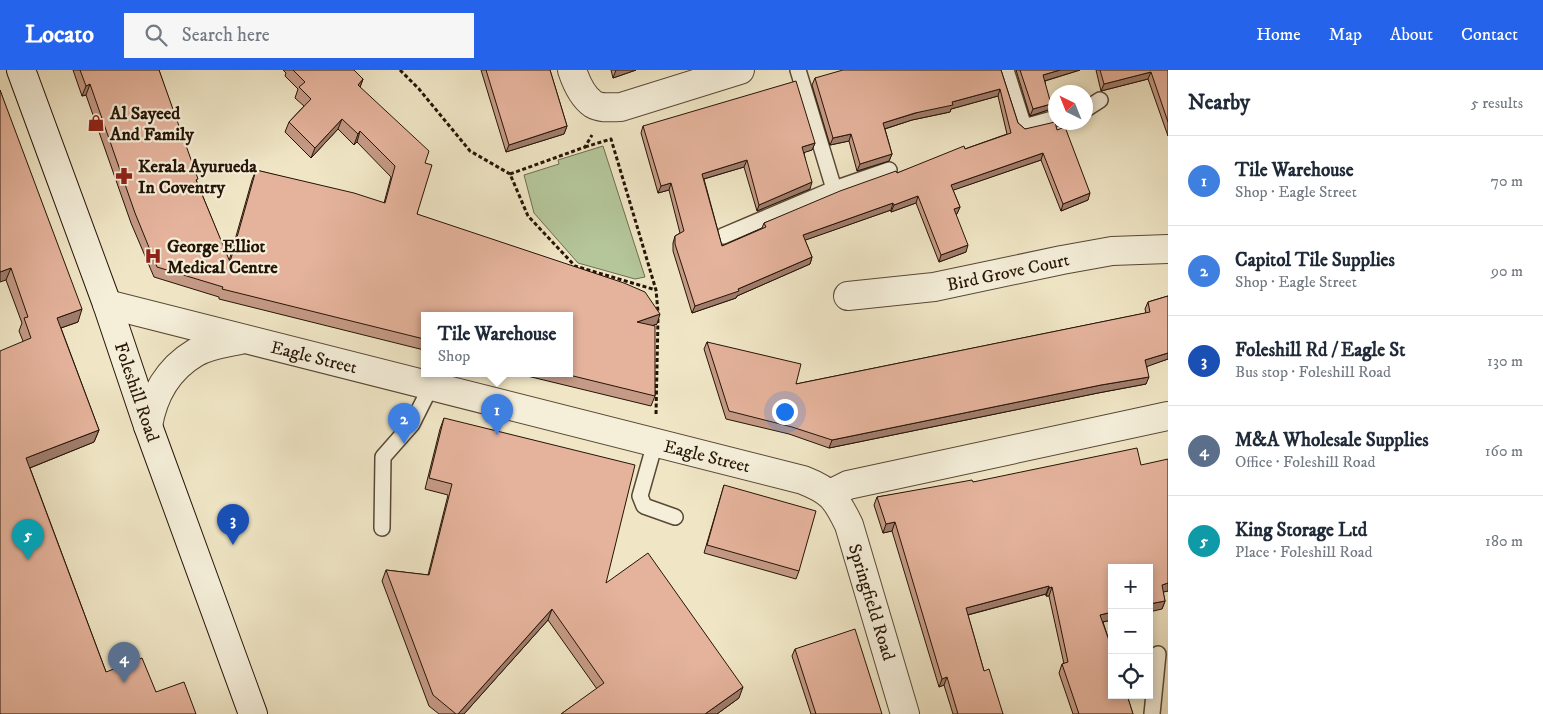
<!DOCTYPE html>
<html lang="en">
<head>
<meta charset="utf-8">
<style>
  :root { --surface:#fff; --page:#f6f6f7; --text:#1f2937; --muted:#747a83; --line:#e0e1e3; --accent:#2563eb }
  body { margin:0; font-family:"IM FELL DW Pica",serif; background:var(--page); color:var(--text) }
  .controls { position:absolute; right:15px; bottom:15px; display:grid; overflow:hidden; border-radius:0px; box-shadow:0 2px 8px #0003 }
  .controls button { width:45px; height:45px; display:grid; place-items:center; padding:0; border:0; border-bottom:1px solid var(--line); background:var(--surface); color:var(--text); font:25px sans-serif }
  .compass { position:absolute; left:1048px; top:15px; width:45px; height:45px; border-radius:50%; background:var(--surface); box-shadow:0 2px 8px #0003; rotate:317deg }
  .you { position:absolute; left:784px; top:341px; width:18px; height:18px; margin:-12px; border:4px solid #fff; border-radius:50%; background:#1a73e8; box-shadow:0 0 0 8px #1a73e833 }
  .badge { display:grid; place-items:center; width:32px; height:32px; border-radius:50%; background:var(--accent); color:#fff; font-size:16px; font-weight:700 }
  .pin { position:absolute; translate:-50% -41px; filter:drop-shadow(0 1px 2px #0008) }
  .pin::after { content:''; position:absolute; top:26px; width:18px; height:15px; background:inherit; clip-path:polygon(0 0,100% 0,50% 100%) }
  .popup { position:absolute; left:421px; top:242px; width:152px; height:65px; box-sizing:border-box; display:grid; place-content:center; border-radius:0px; background:var(--surface); filter:drop-shadow(0 1px 4px #0005); font-size:16px; white-space:nowrap; color:var(--muted) }
  .popup b { font-size:19px; color:var(--text) }
  .popup::after { content:''; position:absolute; left:50%; top:100%; margin-left:-10px; border:10px solid transparent; border-top-color:var(--surface) }
  .list { margin:0; padding:0; list-style:none }
  h2 { display:flex; justify-content:space-between; align-items:center; height:65px; margin:0; padding:0 20px; font-size:21px }
  h2 small { font-size:16px; font-weight:400; color:var(--muted) }
  .list li { display:grid; grid-template-columns:32px 1fr auto; gap:15px; align-items:center; box-sizing:border-box; height:90px; padding:0 20px; border-top:1px solid var(--line) }
  .list b { display:block; font-size:19px; white-space:nowrap }
  .list p { margin:0; font-size:16px; white-space:nowrap; color:var(--muted) }
  .list em { font-size:16px; font-style:normal; color:var(--muted) }
  .icon { flex:none; width:28px; height:28px; fill:none; stroke:currentColor; stroke-width:2; stroke-linecap:round; stroke-linejoin:round }
  .map { position:relative; flex:none; width:1168px; height:644px; overflow:hidden }
  header { display:flex; align-items:center; gap:30px; box-sizing:border-box; height:70px; padding:0 25px; background:var(--accent); color:#fff }
  header strong { font-size:24px }
  nav { display:flex; gap:28px; margin-inline-start:auto; font-size:18px }
  .search { width:350px; height:45px; background:var(--page); display:flex; align-items:center; gap:12px; box-sizing:border-box; padding:0 18px; border-radius:0px; color:var(--muted); font-size:19px }
  main { display:flex }
  aside { flex:1; background:var(--surface) }
  .map>svg:first-child { display:block }
  .green { fill:#b4c69a; stroke:#6c6d50 }
  .lines { fill:none; stroke-linecap:round; stroke-linejoin:round }
  .lane-casing { stroke:#584836; stroke-width:18 }
  .street-casing { stroke:#584836; stroke-width:30 }
  .secondary-casing { stroke:#251406; stroke-width:30 }
  .path { stroke:#251406; stroke-width:3; stroke-dasharray:4 2.5; stroke-linecap:butt }
  .lane { stroke:#f5efda; stroke-width:15 }
  .street { stroke:#f5efda; stroke-width:28 }
  .secondary { stroke:#f5efda; stroke-width:28 }
  .wall { fill:#c59a86; stroke:#251406 }
  .shaded-wall { fill:#a07d6d; stroke:#251406 }
  .building { fill:#e5b39c; stroke:#251406 }
  .labels { text-anchor:middle; stroke-width:4.5; stroke-linejoin:round; paint-order:stroke }
  .poi-label { font-size:18px; font-weight:bold; fill:#251406; stroke:#f5efda; text-anchor:start }
  .street-label { font-size:18px; fill:#251406; stroke:#f5efda }
</style>
</head>
<body>
<header>
<strong>Locato</strong>
<div class="search"><svg class="icon" aria-label="search" viewBox="0 0 24 24"><circle cx="10" cy="10" r="6"/><path d="M15 15l6 6"/></svg>Search here</div>
<nav><a>Home</a><a>Map</a><a>About</a><a>Contact</a></nav>
</header>
<main>
<div class="map">
<svg width="1168" height="644" viewBox="0 0 1168 644">
  <rect width="100%" height="100%" fill="#f0e6c6"/>
  <filter id="stains"><feTurbulence type="fractalNoise" baseFrequency=".004" numOctaves="4"/><feColorMatrix values="0 0 0 0 .2 0 0 0 0 .09 0 0 0 0 .02 0 0 0 .5 -.17"/></filter>
  <radialGradient id="worn" r=".72"><stop offset=".6" stop-color="#630" stop-opacity="0"/><stop offset="1" stop-color="#630" stop-opacity=".3"/></radialGradient>
  <path class="green" d="M 603,76 L 645,207 L 635,209 L 578,193 L 534,143 L 524,105 L 559,94 L 558,90 Z"/>
  <g class="lines">
    <g class="lane-casing">
      <g id="lane">
        <path d="M 798,0 L 834,119 L 889,100"/>
        <path d="M 1006,0 L 1024,57 L 1056,48"/>
        <path d="M 1086,39 L 1100,30"/>
        <path d="M 723,166 L 834,119"/>
        <path d="M 655,373 L 640,426 L 644,436 L 675,447"/>
        <path d="M 382,458 L 383,387 L 412,354 L 431,316"/>
        <path d="M 1152,644 L 1158,584"/>
      </g>
    </g>
    <g class="street-casing">
      <g id="street">
        <path d="M 572,0 C 576,12 583,27 593,34 C 601,39 613,37 621,37 L 740,0"/>
        <path d="M 848,226 L 934,217 L 1062,190 L 1112,181 L 1168,179"/>
        <path d="M 107,234 L 803,410 C 831,421 836,428 849,455 L 905,644"/>
        <path d="M 148,356 C 153,326 168,299 195,283 C 208,275 226,273 240,270"/>
        <path d="M 830,424 L 848,415 L 1168,346"/>
      </g>
    </g>
    <g class="secondary-casing">
      <path id="secondary" d="M 21,0 L 107,234 L 148,356 L 253,644"/>
    </g>
    <g class="path">
      <path d="M 400,0 L 419,19 L 470,81 L 510,104 L 528,146 L 575,196 L 656,220"/>
      <path d="M 585,77 L 611,69 L 656,220 L 658,242"/>
      <path d="M 510,104 L 585,77 L 592,65"/>
      <path d="M 656,344 L 658,248"/>
    </g>
    <use href="#lane" class="lane"/>
    <use href="#street" class="street"/>
    <use href="#secondary" class="secondary"/>
  </g>
  <g class="wall">
    <path d="M 73,0 L 159,0 L 197,112 L 229,191 L 252,110 L 256,100 L 384,133 L 391,107 L 357,72 L 354,75 L 338,59 L 311,88 L 285,62 L 289,52 L 304,36 L 295,28 L 298,19 L 285,6 L 286,3 L 283,0 L 354,0 L 363,9 L 360,17 L 425,93 L 417,144 L 657,254 L 653,256 L 655,326 L 651,336 L 519,304 L 570,304 L 424,246 L 424,280 L 219,229 L 219,227 L 154,207 L 131,153 L 86,25 L 82,26 Z"/>
    <path d="M 481,0 L 550,0 L 567,56 L 564,64 L 506,82 Z"/>
    <path d="M 611,0 L 636,0 L 613,8 Z"/>
    <path d="M 1001,0 L 1018,53 L 1025,59 L 1057,60 L 1088,130 L 1061,141 L 1041,90 L 953,120 L 960,137 L 956,145 L 966,182 L 939,192 L 916,133 L 891,142 L 891,140 L 805,170 L 812,187 L 810,194 L 737,226 L 736,228 L 692,243 L 673,181 L 673,173 L 675,166 L 680,163 L 669,120 L 658,123 L 641,63 L 643,56 L 815,73 L 812,80 L 804,82 L 810,119 L 757,141 L 744,97 L 704,109 L 722,176 L 762,158 L 764,153 L 897,103 L 1007,64 L 998,26 L 951,39 L 950,42 L 912,50 L 885,59 L 892,84 L 889,91 L 857,101 L 849,71 L 830,75 L 812,15 L 815,8 Z"/>
    <path d="M 1016,0 L 1080,0 L 1045,11 L 1048,40 L 1030,46 Z"/>
    <path d="M 1096,0 L 1168,0 L 1168,66 L 1148,9 L 1101,21 Z"/>
    <path d="M 0,20 L 78,252 L 61,258 L 99,360 L 94,372 L 30,398 L 106,602 L 156,622 L 0,644 L 23,271 L 19,261 L 22,253 L 6,210 Z"/>
    <path d="M 1168,226 L 1168,289 L 1147,296 L 1146,314 L 1098,323 L 829,378 L 789,364 L 726,349 L 704,279 L 707,272 L 796,314 L 1146,243 L 1145,239 L 1148,232 Z"/>
    <path d="M 444,348 L 606,513 L 739,628 L 717,644 L 561,644 L 597,619 L 548,550 L 464,644 L 439,644 L 429,636 L 382,511 L 386,500 L 428,505 L 448,425 L 425,419 L 440,359 Z"/>
    <path d="M 973,412 L 1168,521 L 1163,522 L 1165,531 L 1162,539 L 1112,498 L 1112,550 L 1103,552 L 1133,644 L 1073,644 L 1059,603 L 1062,594 L 1064,594 L 1049,526 L 1046,526 L 1046,524 L 968,545 L 984,601 L 1003,644 L 953,644 L 944,615 L 939,617 L 892,461 L 883,463 L 874,435 L 877,427 Z"/>
    <path d="M 724,415 L 799,501 L 796,509 L 704,483 Z"/>
    <path d="M 795,579 L 882,644 L 811,644 L 792,586 Z"/>
  </g>
  <g class="shaded-wall">
    <path d="M 616,0 L 636,0 L 613,8 Z"/>
    <path d="M 1060,0 L 1080,0 L 1041,12 L 1043,5 Z"/>
    <path d="M 1151,2 L 1148,9 L 1101,21 L 1104,14 Z"/>
    <path d="M 363,9 L 359,20 L 358,15 Z"/>
    <path d="M 90,14 L 86,25 L 82,26 L 86,16 Z"/>
    <path d="M 1000,19 L 998,26 L 951,39 L 950,42 L 912,50 L 881,60 L 883,53 L 952,32 Z"/>
    <path d="M 1051,34 L 1048,40 L 1030,46 L 1033,39 Z"/>
    <path d="M 342,49 L 338,59 L 311,88 L 315,78 Z"/>
    <path d="M 567,56 L 564,64 L 506,82 L 509,75 Z"/>
    <path d="M 360,61 L 357,72 L 354,75 L 358,64 Z"/>
    <path d="M 851,64 L 849,71 L 830,75 L 833,68 Z"/>
    <path d="M 815,73 L 812,80 L 800,84 L 802,77 Z"/>
    <path d="M 1043,83 L 1041,90 L 948,122 L 951,115 Z"/>
    <path d="M 892,84 L 889,91 L 857,101 L 860,94 Z"/>
    <path d="M 747,90 L 744,97 L 700,110 L 702,104 Z"/>
    <path d="M 812,112 L 810,119 L 757,141 L 759,135 Z"/>
    <path d="M 671,113 L 669,120 L 658,123 L 661,116 Z"/>
    <path d="M 1090,123 L 1088,130 L 1061,141 L 1063,134 Z"/>
    <path d="M 918,126 L 916,133 L 891,142 L 894,135 Z"/>
    <path d="M 893,133 L 891,140 L 800,172 L 803,165 Z"/>
    <path d="M 960,137 L 957,144 L 952,146 L 954,139 Z"/>
    <path d="M 968,175 L 966,182 L 939,192 L 941,185 Z"/>
    <path d="M 812,187 L 810,194 L 737,226 L 736,228 L 692,243 L 695,236 L 738,219 Z"/>
    <path d="M 11,198 L 6,210 L 0,212 L 0,202 Z"/>
    <path d="M 82,239 L 78,252 L 52,261 L 57,248 Z"/>
    <path d="M 660,244 L 657,254 L 633,262 L 637,252 Z"/>
    <path d="M 1168,283 L 1168,289 L 1143,298 L 1145,290 Z"/>
    <path d="M 1149,307 L 1146,314 L 1098,323 L 829,378 L 832,370 L 1101,315 Z"/>
    <path d="M 99,360 L 94,372 L 22,401 L 26,388 Z"/>
    <path d="M 895,452 L 892,461 L 883,463 L 886,454 Z"/>
    <path d="M 1168,513 L 1168,521 L 1159,523 L 1162,515 Z"/>
    <path d="M 1049,516 L 1046,524 L 963,546 L 966,538 Z"/>
    <path d="M 1052,517 L 1049,526 L 1046,526 L 1049,518 Z"/>
    <path d="M 1165,531 L 1162,539 L 1149,542 L 1149,534 Z"/>
    <path d="M 552,539 L 548,550 L 464,644 L 458,644 Z"/>
    <path d="M 1112,542 L 1112,550 L 1097,553 L 1100,545 Z"/>
    <path d="M 947,607 L 944,615 L 939,617 L 942,609 Z"/>
    <path d="M 743,617 L 739,628 L 717,644 L 705,644 Z"/>
  </g>
  <g class="building">
    <path d="M 80,0 L 159,0 L 184,70 L 198,109 L 196,110 L 230,192 L 256,100 L 354,123 L 385,133 L 395,96 L 360,61 L 358,64 L 342,49 L 315,78 L 289,52 L 311,29 L 299,17 L 305,12 L 293,0 L 354,0 L 363,9 L 358,15 L 429,81 L 425,93 L 432,95 L 417,144 L 624,213 L 645,222 L 660,244 L 637,252 L 655,256 L 655,326 L 565,304 L 570,304 L 570,246 L 424,246 L 424,269 L 222,219 L 223,217 L 157,197 L 135,143 L 90,14 L 86,16 Z"/>
    <path d="M 486,0 L 550,0 L 567,56 L 509,75 Z"/>
    <path d="M 843,0 L 1001,0 L 1018,53 L 1025,59 L 1055,52 L 1057,60 L 1065,57 L 1090,123 L 1063,134 L 1043,83 L 951,115 L 960,137 L 954,139 L 968,175 L 941,185 L 918,126 L 894,135 L 893,133 L 803,165 L 812,187 L 738,219 L 739,221 L 695,236 L 675,174 L 675,166 L 684,161 L 671,113 L 661,116 L 643,56 L 796,11 L 815,73 L 802,77 L 812,112 L 759,135 L 747,90 L 702,104 L 722,176 L 766,157 L 764,153 L 840,121 L 896,101 L 897,103 L 964,76 L 965,79 L 1011,63 L 1000,19 L 952,32 L 953,35 L 915,43 L 883,53 L 892,84 L 860,94 L 851,64 L 833,68 L 815,8 Z"/>
    <path d="M 1020,0 L 1060,0 L 1043,5 L 1051,34 L 1033,39 Z"/>
    <path d="M 1100,0 L 1168,0 L 1168,52 L 1151,2 L 1104,14 Z"/>
    <path d="M 0,20 L 82,239 L 57,248 L 99,360 L 26,388 L 106,602 L 142,588 L 156,622 L 184,612 L 196,644 L 0,644 L 0,281 L 31,268 L 24,248 L 28,247 L 11,198 L 0,202 Z"/>
    <path d="M 1168,226 L 1168,283 L 1145,290 L 1149,307 L 1101,315 L 832,370 L 792,357 L 729,341 L 707,272 L 801,294 L 796,314 L 1150,242 L 1148,232 Z"/>
    <path d="M 444,348 L 635,395 L 606,513 L 648,483 L 743,617 L 705,644 L 561,644 L 604,613 L 552,539 L 458,644 L 456,644 L 433,625 L 386,500 L 429,505 L 452,414 L 429,408 Z"/>
    <path d="M 1137,378 L 1141,395 L 1168,389 L 1168,513 L 1162,515 L 1165,531 L 1149,534 L 1149,498 L 1112,498 L 1112,542 L 1100,545 L 1112,579 L 1112,625 L 1127,625 L 1133,644 L 1079,644 L 1062,594 L 1068,592 L 1052,517 L 1049,518 L 1049,516 L 966,538 L 984,601 L 989,599 L 1003,644 L 958,644 L 947,607 L 942,609 L 895,452 L 886,454 L 877,427 L 972,410 L 973,412 Z"/>
    <path d="M 724,415 L 816,441 L 799,501 L 707,475 Z"/>
    <path d="M 855,559 L 882,644 L 816,644 L 795,579 Z"/>
  </g>
  <defs>
    <g id="shop-bare" transform="scale(1.35)"><path d="M-5-2.5h2.3a2.7 3.5 0 0 1 5.4 0H5L5.5 6h-11ZM-1.5-2.5h3a1.5 2.3 0 0 0-3 0Z" fill="#8f2418" stroke="#f5efda" stroke-width="2.5" paint-order="stroke"/></g>
    <g id="pharmacy-bare" transform="scale(1.35)"><path d="M-2-6h4v4h4v4h-4v4h-4v-4h-4v-4h4Z" fill="#8f2418" stroke="#f5efda" stroke-width="2.5" paint-order="stroke"/></g>
    <g id="hospital-bare" transform="scale(1.35)"><path d="M-5-5h3v3.5h4V-5h3V5h-3V1.5h-4V5h-3Z" fill="#8f2418" stroke="#f5efda" stroke-width="2.5" paint-order="stroke"/></g>
  </defs>
  <g fill-rule="evenodd">
    <use href="#shop-bare" x="96" y="53"/>
    <use href="#pharmacy-bare" x="124" y="106"/>
    <use href="#hospital-bare" x="153" y="186"/>
  </g>
  <g class="labels">
    <g class="poi-label">
      <text x="110" y="49">Al Sayeed<tspan x="110" dy="21">And Family</tspan></text>
      <text x="138" y="102">Kerala Ayurueda<tspan x="138" dy="21">In Coventry</tspan></text>
      <text x="167" y="182">George Elliot<tspan x="167" dy="21">Medical Centre</tspan></text>
    </g>
    <g class="street-label">
      <text transform="translate(1008 202) rotate(-12)" y="6">Bird Grove Court</text>
      <text transform="translate(314 287) rotate(14)" y="6">Eagle Street</text>
      <text transform="translate(137 322) rotate(71)" y="6">Foleshill Road</text>
      <text transform="translate(707 386) rotate(14)" y="6">Eagle Street</text>
      <text transform="translate(872 532) rotate(73)" y="6">Springfield Road</text>
    </g>
  </g>
  <rect width="100%" height="100%" filter="url(#stains)"/>
  <rect width="100%" height="100%" fill="url(#worn)"/>
</svg>
<div class="controls">
<button>+</button>
<button>−</button>
<button><svg class="icon" aria-label="locate" viewBox="0 0 24 24"><circle cx="12" cy="12" r="6"/><path d="M12 2v4M12 18v4M2 12h4M18 12h4"/></svg></button>
</div>
<svg class="compass" viewBox="-18 -18 36 36"><path d="M0-13l5 13h-10z" fill="#e53935"/><path d="M0 13l5-13h-10z" fill="#747a83"/></svg>
<div class="you"></div>
<div class="pin badge" style="left:497px;top:365px;background:#3f7fe0">1</div>
<div class="popup"><b>Tile Warehouse</b>Shop</div>
<div class="pin badge" style="left:404px;top:374px;background:#3f7fe0">2</div>
<div class="pin badge" style="left:233px;top:475px;background:#1a4fb4">3</div>
<div class="pin badge" style="left:124px;top:613px;background:#5c6f8a">4</div>
<div class="pin badge" style="left:28px;top:490px;background:#0f9aa8">5</div>
</div>
<aside>
<h2>Nearby<small>5 results</small></h2>
<ul class="list">
<li><span class="badge" style="background:#3f7fe0">1</span><div><b>Tile Warehouse</b><p>Shop · Eagle Street</p></div><em>70 m</em></li>
<li><span class="badge" style="background:#3f7fe0">2</span><div><b>Capitol Tile Supplies</b><p>Shop · Eagle Street</p></div><em>90 m</em></li>
<li><span class="badge" style="background:#1a4fb4">3</span><div><b>Foleshill Rd / Eagle St</b><p>Bus stop · Foleshill Road</p></div><em>130 m</em></li>
<li><span class="badge" style="background:#5c6f8a">4</span><div><b>M&amp;A Wholesale Supplies</b><p>Office · Foleshill Road</p></div><em>160 m</em></li>
<li><span class="badge" style="background:#0f9aa8">5</span><div><b>King Storage Ltd</b><p>Place · Foleshill Road</p></div><em>180 m</em></li>
</ul>
</aside>
</main>
</body>
</html>
